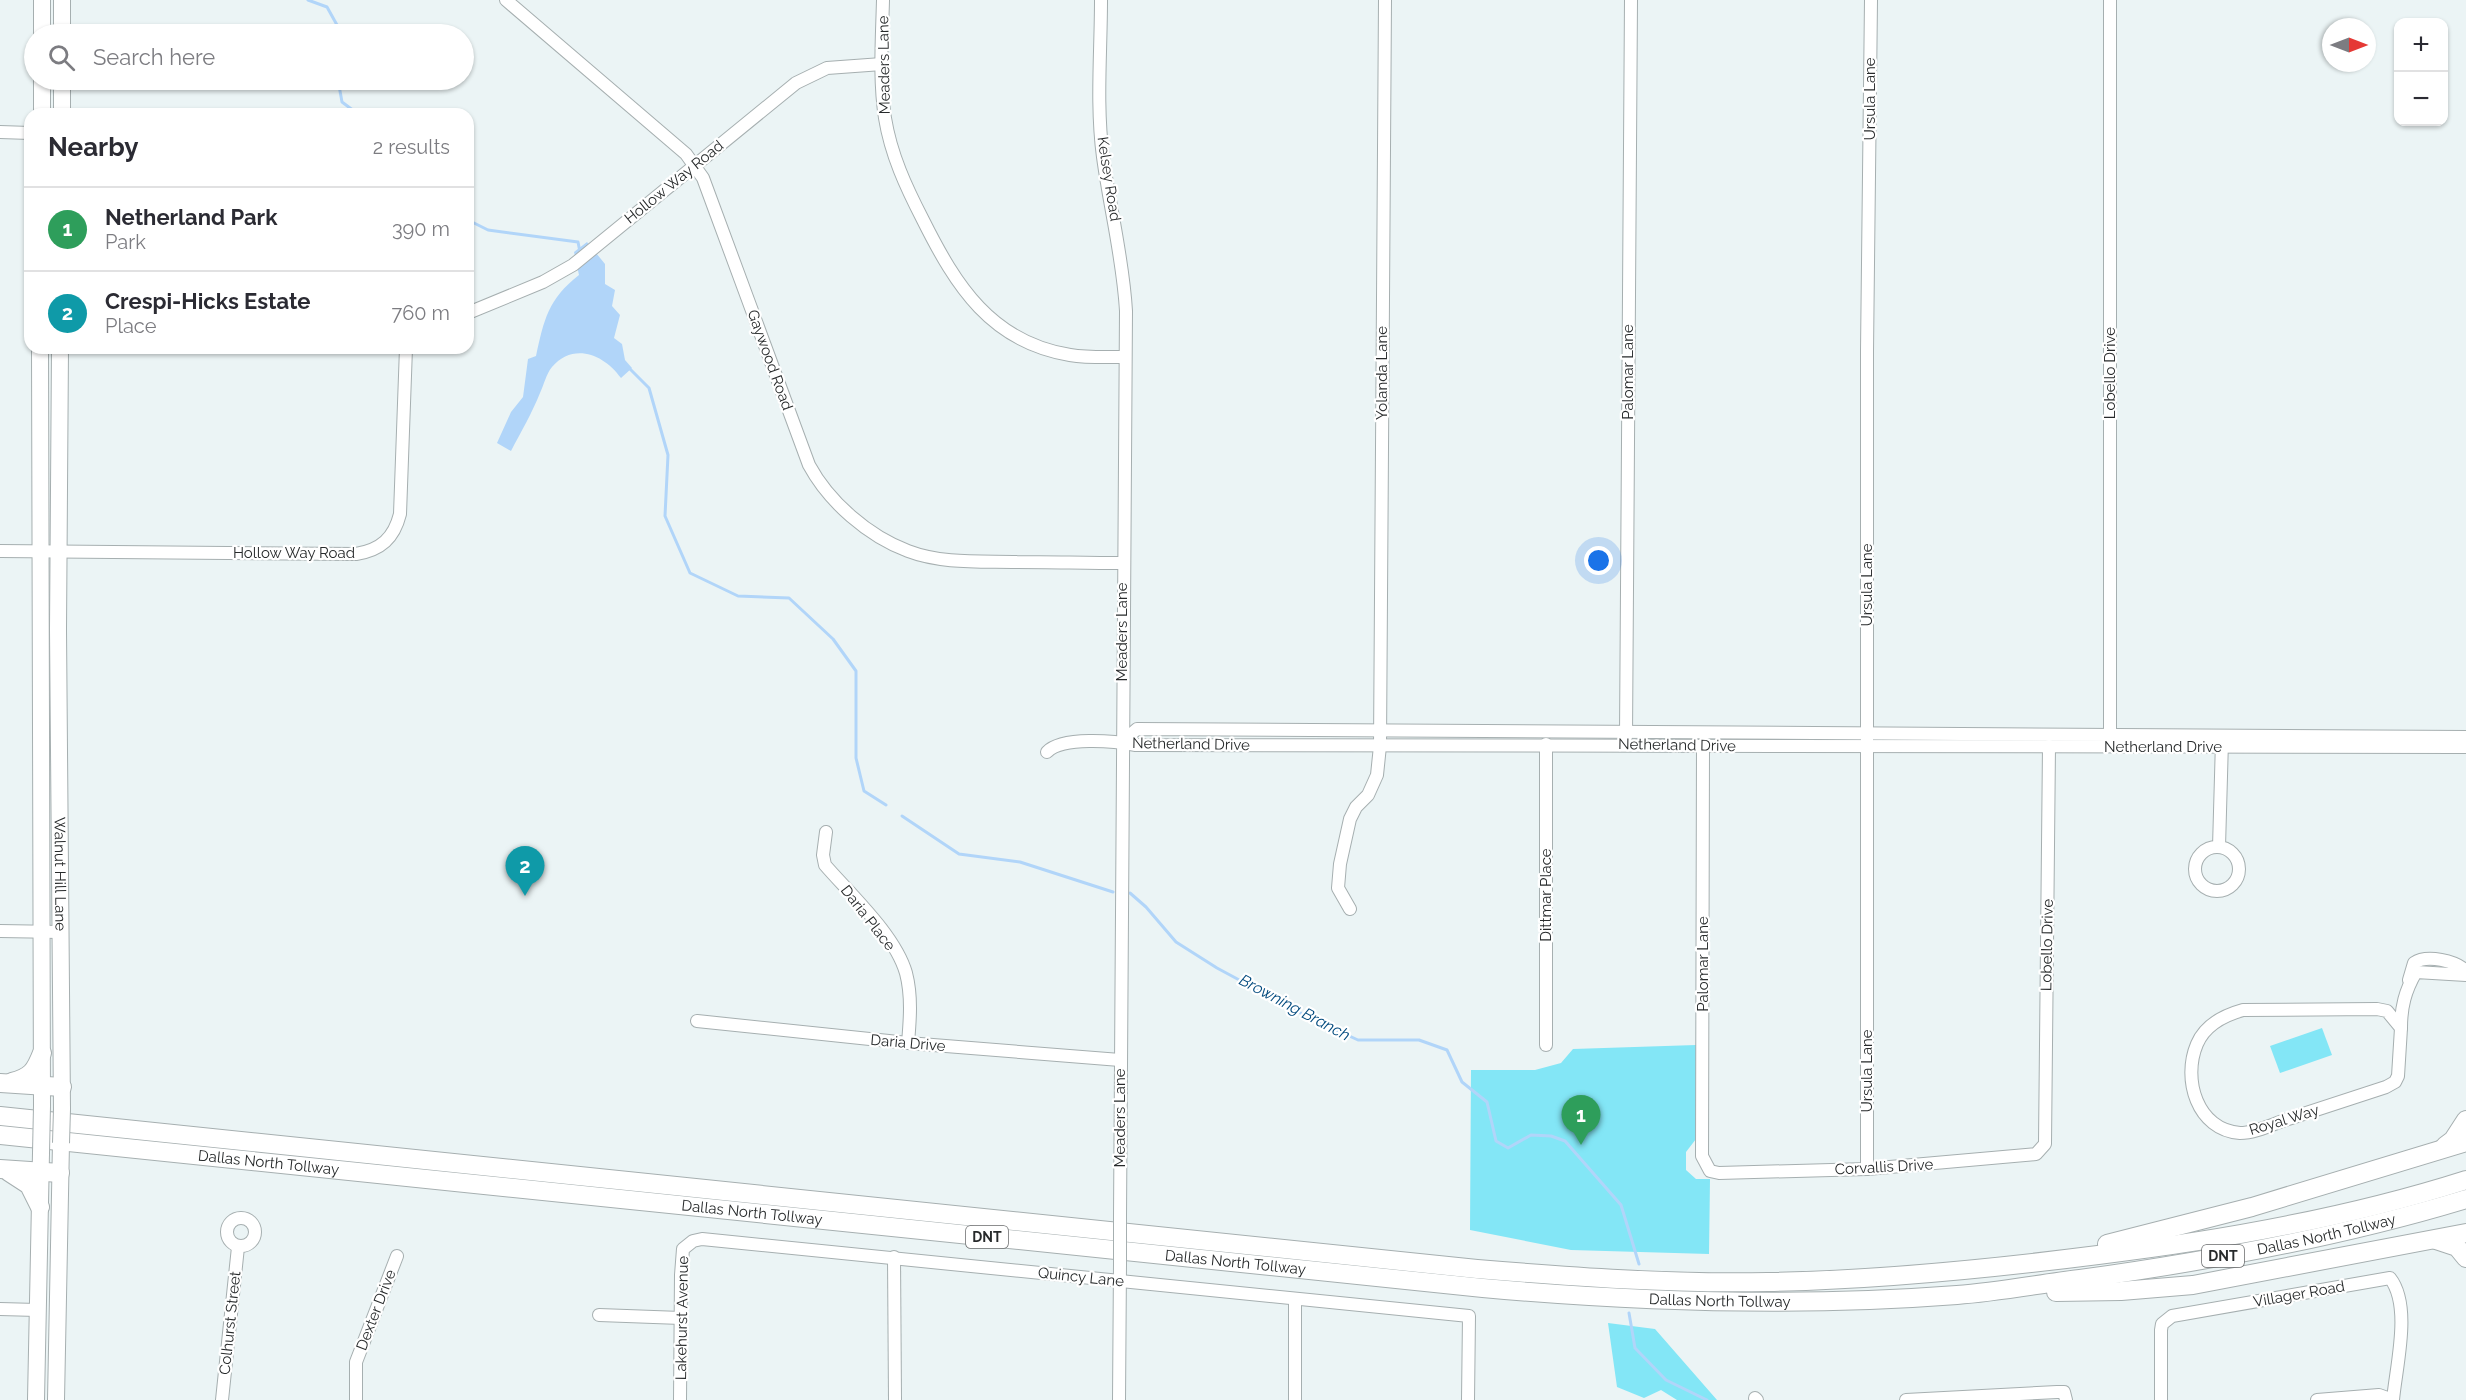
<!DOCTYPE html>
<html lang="en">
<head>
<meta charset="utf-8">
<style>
  :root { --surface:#fff; --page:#f7f7f7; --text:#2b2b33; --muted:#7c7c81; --line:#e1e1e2; --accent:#0b8043 }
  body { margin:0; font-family:Raleway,sans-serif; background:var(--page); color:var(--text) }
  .controls { position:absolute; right:18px; top:18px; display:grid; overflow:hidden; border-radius:12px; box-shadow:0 2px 4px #0004 }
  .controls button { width:54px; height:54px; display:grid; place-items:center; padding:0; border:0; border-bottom:2px solid var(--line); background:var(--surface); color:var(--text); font:30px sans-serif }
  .compass { position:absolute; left:2322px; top:18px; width:54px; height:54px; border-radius:50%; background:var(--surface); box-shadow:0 2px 4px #0004; rotate:90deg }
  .you { position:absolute; left:1599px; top:561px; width:21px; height:21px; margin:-15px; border:4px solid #fff; border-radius:50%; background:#1a73e8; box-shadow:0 0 0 9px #1a73e833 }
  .badge { display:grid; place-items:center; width:39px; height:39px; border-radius:50%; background:var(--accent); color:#fff; font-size:20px; font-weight:700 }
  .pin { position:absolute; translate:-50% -50px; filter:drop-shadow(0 2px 3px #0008) }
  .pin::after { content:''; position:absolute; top:32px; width:21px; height:18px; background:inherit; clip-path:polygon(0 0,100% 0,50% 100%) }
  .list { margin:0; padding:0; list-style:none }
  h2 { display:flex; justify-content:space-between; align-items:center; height:78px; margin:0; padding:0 24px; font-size:26px }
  h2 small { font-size:20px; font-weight:400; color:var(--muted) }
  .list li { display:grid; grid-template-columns:39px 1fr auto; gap:18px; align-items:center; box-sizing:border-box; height:84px; padding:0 24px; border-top:2px solid var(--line) }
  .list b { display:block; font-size:22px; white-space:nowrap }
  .list p { margin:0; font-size:20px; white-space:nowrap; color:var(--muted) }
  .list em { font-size:20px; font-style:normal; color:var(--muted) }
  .icon { flex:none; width:33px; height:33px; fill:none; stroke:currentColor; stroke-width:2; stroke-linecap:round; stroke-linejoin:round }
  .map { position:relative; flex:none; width:2466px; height:1400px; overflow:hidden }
  .search { position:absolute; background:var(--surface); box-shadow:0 2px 4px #0004; left:24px; top:24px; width:450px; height:66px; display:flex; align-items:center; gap:15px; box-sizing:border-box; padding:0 21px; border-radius:33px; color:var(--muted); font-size:22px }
  .panel { position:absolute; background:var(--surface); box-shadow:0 2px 4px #0004; left:24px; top:108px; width:450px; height:246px; border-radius:18px }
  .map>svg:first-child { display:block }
  .green { fill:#83e6f6 }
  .water { fill:#b1d5f9 }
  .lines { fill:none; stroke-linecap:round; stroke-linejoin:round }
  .stream { stroke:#b1d5f9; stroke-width:3 }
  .minor-casing { stroke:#a6afb0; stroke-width:14 }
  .major-casing { stroke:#a6afb0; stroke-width:18 }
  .highway-casing { stroke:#a6afb0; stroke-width:20 }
  .minor { stroke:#fff; stroke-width:12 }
  .major { stroke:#fff; stroke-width:16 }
  .highway { stroke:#fff; stroke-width:18 }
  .minor-bridge-casing { stroke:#a6afb0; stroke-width:14; stroke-linecap:butt }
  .major-bridge-casing { stroke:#a6afb0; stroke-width:18; stroke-linecap:butt }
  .minor-bridge { stroke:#fff; stroke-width:12 }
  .major-bridge { stroke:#fff; stroke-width:16 }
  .labels { text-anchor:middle; stroke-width:4.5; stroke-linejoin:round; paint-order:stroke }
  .shield { fill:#fff; stroke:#686a6b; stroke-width:1.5 }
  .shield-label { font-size:14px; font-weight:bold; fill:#272a2b }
  .street-label { font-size:15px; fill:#272a2b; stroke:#fff }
  .water-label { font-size:16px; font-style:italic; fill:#00497d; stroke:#fff }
</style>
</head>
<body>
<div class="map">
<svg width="2466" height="1400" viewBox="0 0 2466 1400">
  <rect width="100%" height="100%" fill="#ebf4f5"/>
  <g class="green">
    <path d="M 2322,1028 L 2332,1055 L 2280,1073 L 2270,1046 Z"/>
    <path d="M 1696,1045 L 1696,1139 L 1686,1152 L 1686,1170 L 1696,1179 L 1710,1179 L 1709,1254 L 1571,1250 L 1470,1230 L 1471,1070 L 1535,1070 L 1561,1063 L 1573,1049 Z"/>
    <path d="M 1608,1323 L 1655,1329 L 1717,1400 L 1677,1400 L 1661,1390 L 1644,1398 L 1617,1387 Z"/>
  </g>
  <path class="water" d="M 587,242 L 605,264 L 605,284 L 615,290 L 612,306 L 620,315 L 614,338 L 622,344 L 625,360 L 632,368 L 621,378 C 604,354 573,342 552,367 C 546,374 544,385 540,393 C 532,413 521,432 511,451 L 497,443 L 511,412 L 523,397 L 528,359 L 536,356 C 544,320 548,299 579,275 L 574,252 Z"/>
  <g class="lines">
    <g class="stream">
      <path d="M 308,0 L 327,7 L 342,34"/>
      <path d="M 338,80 L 342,102 L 358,114"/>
      <path d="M 468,220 L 488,230 L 578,242 L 580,252"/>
      <path d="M 629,368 L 649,388 L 668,455 L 665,516 L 690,573 L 738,596 L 789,598 L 833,639 L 856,671 L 856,758 L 864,791 L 886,805"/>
      <path d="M 902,816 L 959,854 L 1020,862 L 1113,892"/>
      <path d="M 1130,893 L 1146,907 L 1176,942 L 1217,968 L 1308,1017 L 1358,1040 L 1419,1040 L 1447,1050 L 1462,1082 L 1487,1102 L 1496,1141 L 1508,1148 L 1531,1135 L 1551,1136 L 1565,1141 L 1621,1205 L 1639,1264"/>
      <path d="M 1629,1313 L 1635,1348 L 1666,1380 L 1707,1400"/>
    </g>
    <g class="minor-casing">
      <g id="minor">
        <path d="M 506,0 L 686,154 L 703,178 L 809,465 C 829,502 868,536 908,551 C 942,564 981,561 1017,562 C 1052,562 1087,563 1122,563"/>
        <path d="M 883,0 C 882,39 879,80 885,118 C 891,155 906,187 923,220 C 956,286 991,342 1070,355 C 1088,358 1107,357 1125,357"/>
        <path d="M 1101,0 C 1101,52 1096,105 1103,157 C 1110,209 1123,258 1126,311 L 1120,1216"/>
        <path d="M 0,132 L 30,133"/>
        <path d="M 468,313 L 543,282 L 573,265 L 796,83 L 827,68 L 882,64"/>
        <path d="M 0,551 L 356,554 C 381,550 394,538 400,514 L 406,348"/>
        <path d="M 1626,737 L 1631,0"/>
        <path d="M 2110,740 L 2110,0"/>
        <path d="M 1121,743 L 1137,729 L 2466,737"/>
        <path d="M 1703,745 L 1702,1156 L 1710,1171 L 1719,1173 L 1867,1169 L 2036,1154 L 2045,1144 L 2049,746"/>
        <path d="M 1047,752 C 1062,736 1115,741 1136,745 L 2466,747"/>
        <path d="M 826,832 L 823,855 L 825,865 C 851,895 895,935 906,973 C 912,996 910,1020 908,1043"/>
        <circle cx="2217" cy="869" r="22"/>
        <path d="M 2219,847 L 2222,741"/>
        <path d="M 1350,909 L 1338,888 L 1340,864 L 1350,819 L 1356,807 L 1368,795 L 1377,775 L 1380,746 L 1385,0"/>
        <path d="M 0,931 L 60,932"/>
        <path d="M 2409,980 L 2414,963 C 2427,954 2456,961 2466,971"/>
        <path d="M 2377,1009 L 2387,1011 L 2401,1028 L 2398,1076 L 2395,1082 L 2386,1087 C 2352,1098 2318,1109 2285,1120 C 2271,1125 2255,1133 2240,1133 C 2197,1130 2182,1079 2197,1044 C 2205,1025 2225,1015 2243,1010 Z"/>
        <path d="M 697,1021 L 908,1043 L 1120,1060"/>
        <path d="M 2401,1028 C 2401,1007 2405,991 2416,972 L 2466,975"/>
        <path d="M 1546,1045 L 1546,744"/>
        <path d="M 1867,1169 L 1867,351 L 1871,0"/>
        <circle cx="241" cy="1232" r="14"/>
        <path d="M 894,1257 L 895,1400"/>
        <path d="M 0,1309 L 37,1310"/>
        <path d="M 599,1315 L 681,1318"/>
        <path d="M 1755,1398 L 1757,1400"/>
        <path d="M 222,1400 L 238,1247"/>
        <path d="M 356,1400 L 356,1362 L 397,1256"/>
        <path d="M 680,1400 L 681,1275 L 683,1249 L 693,1241 L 702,1239 L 1469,1316 L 1468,1400"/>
        <path d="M 1119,1400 L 1120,1264"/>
        <path d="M 1295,1400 L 1295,1300"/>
        <path d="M 1906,1400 L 2057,1392 L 2064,1392 L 2066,1400"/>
        <path d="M 2161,1400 L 2161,1330 L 2162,1324 L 2172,1316 L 2390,1278 C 2412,1306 2396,1366 2393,1400"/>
        <path d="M 2317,1400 L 2379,1395 L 2393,1400"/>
      </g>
    </g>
    <g class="major-casing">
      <g id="major">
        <path d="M 42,34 L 42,0"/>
        <path d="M 62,34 L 62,0"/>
        <path d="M 42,114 L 42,80"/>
        <path d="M 62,114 L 62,80"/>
        <path d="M 40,348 L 42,1106"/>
        <path id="s1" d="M 60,348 L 58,630 L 62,1109"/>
        <path d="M 36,1400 L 41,1153"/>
        <path d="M 56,1400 L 61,1143"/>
      </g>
    </g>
    <g class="highway-casing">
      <g id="highway">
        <path d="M 12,1082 C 31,1077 35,1071 42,1053"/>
        <path d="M 0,1083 L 62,1087"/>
        <path d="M 0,1116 L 1477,1269 C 1574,1277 1671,1284 1768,1282 C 1878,1280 1988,1269 2098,1255 C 2222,1240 2347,1218 2466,1180"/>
        <path id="s2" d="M 0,1135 L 1483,1288 C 1639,1302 1801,1307 1957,1295 C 1998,1292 2039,1284 2080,1279 C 2210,1261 2341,1237 2466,1199"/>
        <path d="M 2445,1146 L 2453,1140 L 2466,1120"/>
        <path d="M 0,1169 L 60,1173"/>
        <path d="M 9,1172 L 29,1185 L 40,1207"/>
        <path d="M 2436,1240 L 2457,1247 L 2466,1258"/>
        <path d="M 2107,1244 L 2252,1207 L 2466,1142"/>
        <path d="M 2056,1292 L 2121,1291 L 2193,1285 L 2466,1233"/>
      </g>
    </g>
    <use href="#minor" class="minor"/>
    <use href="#major" class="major"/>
    <use href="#highway" class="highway"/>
    <g class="minor-bridge-casing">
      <path id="minor-bridge" d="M 1120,1264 L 1120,1216"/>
    </g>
    <g class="major-bridge-casing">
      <g id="major-bridge">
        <path d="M 61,1143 L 62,1109"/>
        <path d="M 41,1153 L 42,1106"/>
      </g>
    </g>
    <use href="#minor-bridge" class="minor-bridge"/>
    <use href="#major-bridge" class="major-bridge"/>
  </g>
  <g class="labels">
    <g class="shield">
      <rect x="966" y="1226" width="42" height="22" rx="4.5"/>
      <rect x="2202" y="1245" width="42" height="22" rx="4.5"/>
    </g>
    <g class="shield-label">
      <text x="987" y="1242">DNT</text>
      <text x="2223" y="1261">DNT</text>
    </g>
    <g class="street-label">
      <text transform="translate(884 65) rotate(-91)" y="5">Meaders Lane</text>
      <text transform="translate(1870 99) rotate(-90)" y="5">Ursula Lane</text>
      <text transform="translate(1109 179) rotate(81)" y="5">Kelsey Road</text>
      <text transform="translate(674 182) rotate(-39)" y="5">Hollow Way Road</text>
      <text transform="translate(770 360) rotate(70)" y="5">Gaywood Road</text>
      <text transform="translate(1628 372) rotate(-90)" y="5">Palomar Lane</text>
      <text transform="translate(1382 373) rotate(-90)" y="5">Yolanda Lane</text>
      <text transform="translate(2110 373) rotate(-90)" y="5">Lobello Drive</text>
      <text x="294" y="558">Hollow Way Road</text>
      <text transform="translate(1867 585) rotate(-90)" y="5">Ursula Lane</text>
      <text transform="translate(1122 632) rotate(-90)" y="5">Meaders Lane</text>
      <text transform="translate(1191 744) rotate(1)" y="5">Netherland Drive</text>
      <text transform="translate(1677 745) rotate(1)" y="5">Netherland Drive</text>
      <text x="2163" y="752">Netherland Drive</text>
      <text dy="5" stroke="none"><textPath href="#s1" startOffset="526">Walnut Hill Lane</textPath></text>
      <text transform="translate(1546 895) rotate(-90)" y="5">Dittmar Place</text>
      <text transform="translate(868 918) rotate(52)" y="5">Daria Place</text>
      <text transform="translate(2047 945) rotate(-89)" y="5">Lobello Drive</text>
      <text transform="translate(1703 964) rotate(-90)" y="5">Palomar Lane</text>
      <text transform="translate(908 1043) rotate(5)" y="5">Daria Drive</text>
      <text transform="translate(1867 1071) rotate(-90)" y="5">Ursula Lane</text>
      <text transform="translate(1120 1118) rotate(-90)" y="5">Meaders Lane</text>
      <text transform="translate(2284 1120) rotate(-17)" y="5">Royal Way</text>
      <text dy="5" stroke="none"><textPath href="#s2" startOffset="270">Dallas North Tollway</textPath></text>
      <text transform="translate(1884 1167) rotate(-3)" y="5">Corvallis Drive</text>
      <text dy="5" stroke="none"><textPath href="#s2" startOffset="756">Dallas North Tollway</textPath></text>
      <text dy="5" stroke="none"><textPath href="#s2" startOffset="2340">Dallas North Tollway</textPath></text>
      <text dy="5" stroke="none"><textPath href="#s2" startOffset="1242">Dallas North Tollway</textPath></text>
      <text transform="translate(1081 1277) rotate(6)" y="5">Quincy Lane</text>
      <text transform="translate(2299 1294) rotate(-10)" y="5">Villager Road</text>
      <text dy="5" stroke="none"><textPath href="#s2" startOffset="1728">Dallas North Tollway</textPath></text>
      <text transform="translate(376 1310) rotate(-69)" y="5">Dexter Drive</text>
      <text transform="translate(682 1318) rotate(-89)" y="5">Lakehurst Avenue</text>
      <text transform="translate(230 1323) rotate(-84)" y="5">Colhurst Street</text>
    </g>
    <g class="water-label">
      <text transform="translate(1295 1007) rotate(28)" y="6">Browning Branch</text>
    </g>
  </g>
</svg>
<div class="controls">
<button>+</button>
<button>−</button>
</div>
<svg class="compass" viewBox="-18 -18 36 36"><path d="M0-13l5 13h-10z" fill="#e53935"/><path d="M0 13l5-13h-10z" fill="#7c7c81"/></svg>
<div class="you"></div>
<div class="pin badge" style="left:1581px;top:1145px;background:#2e9e5b">1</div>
<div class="pin badge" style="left:525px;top:896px;background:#0f9aa8">2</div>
<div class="search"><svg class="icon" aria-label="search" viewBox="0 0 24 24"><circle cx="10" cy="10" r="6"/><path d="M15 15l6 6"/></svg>Search here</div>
<section class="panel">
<h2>Nearby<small>2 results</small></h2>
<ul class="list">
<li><span class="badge" style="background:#2e9e5b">1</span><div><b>Netherland Park</b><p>Park</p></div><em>390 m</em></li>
<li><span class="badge" style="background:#0f9aa8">2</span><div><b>Crespi-Hicks Estate</b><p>Place</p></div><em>760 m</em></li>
</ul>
</section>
</div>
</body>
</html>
